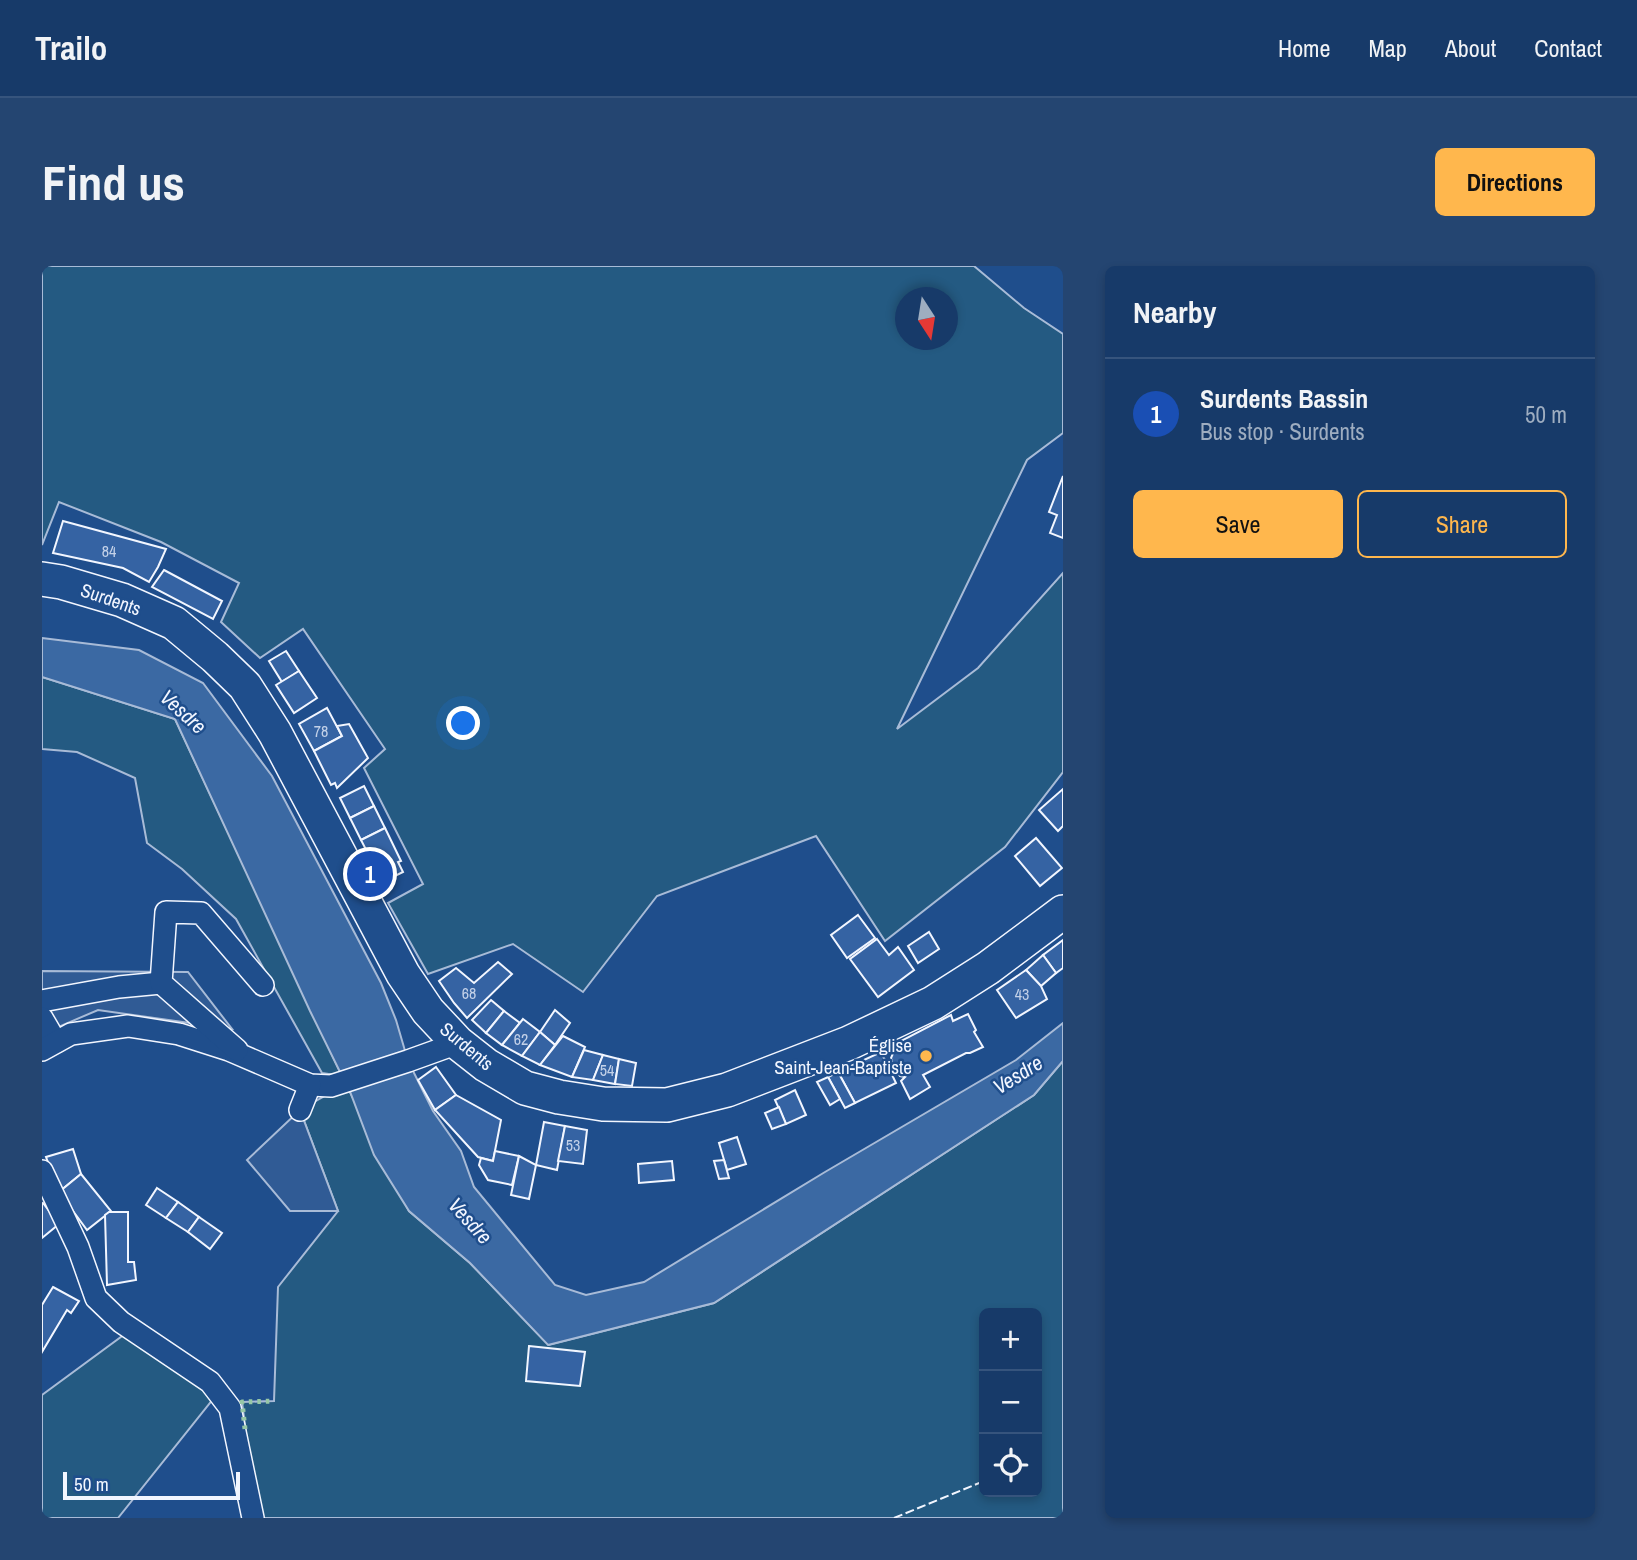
<!DOCTYPE html>
<html lang="en">
<head>
<meta charset="utf-8">
<style>
  :root { --surface:#173a69; --page:#244571; --text:#f1f3f6; --muted:#9eadc0; --line:#36547d; --accent:#ffb74d }
  body { margin:0; font-family:"Archivo Narrow",sans-serif; background:var(--page); color:var(--text) }
  .controls { position:absolute; right:21px; bottom:21px; display:grid; overflow:hidden; border-radius:10px; box-shadow:0 4px 10px #0003 }
  .controls button { width:63px; height:63px; display:grid; place-items:center; padding:0; border:0; border-bottom:2px solid var(--line); background:var(--surface); color:var(--text); font:35px sans-serif }
  .compass { position:absolute; left:853px; top:21px; width:63px; height:63px; border-radius:50%; background:var(--surface); box-shadow:0 4px 10px #0003; rotate:168deg }
  .scale { position:absolute; left:21px; bottom:18px; width:177px; box-sizing:border-box; padding-left:7px; border:4px solid #f2f6ff; border-top:0; font-size:19px; line-height:24px; white-space:nowrap; color:#f2f6ff; -webkit-text-stroke:5px #1f4e8c; paint-order:stroke }
  .you { position:absolute; left:422px; top:458px; width:24px; height:24px; margin:-18px; border:5px solid #fff; border-radius:50%; background:#1a73e8; box-shadow:0 0 0 10px #1a73e833 }
  .badge { display:grid; place-items:center; width:46px; height:46px; border-radius:50%; background:var(--accent); color:#fff; font-size:23px; font-weight:700 }
  .pin { position:absolute; translate:-50% -50%; border:4px solid #fff; box-shadow:0 2px 7px #0006 }
  .list { margin:0; padding:0; list-style:none }
  h2 { display:flex; justify-content:space-between; align-items:center; height:91px; margin:0; padding:0 28px; font-size:30px }
  h2 small { font-size:23px; font-weight:400; color:var(--muted) }
  .list li { display:grid; grid-template-columns:46px 1fr auto; gap:21px; align-items:center; box-sizing:border-box; height:112px; padding:0 28px; border-top:2px solid var(--line) }
  .list b { display:block; font-size:26px; white-space:nowrap }
  .list p { margin:0; font-size:23px; white-space:nowrap; color:var(--muted) }
  .list em { font-size:23px; font-style:normal; color:var(--muted) }
  .actions { display:flex; gap:14px; padding:21px 28px }
  .actions a { flex:1; padding:16px 0; border:2px solid var(--accent); border-radius:10px; text-align:center; font-size:24px; color:var(--accent) }
  .actions .main { background:var(--accent); color:#111 }
  .icon { flex:none; width:38px; height:38px; fill:none; stroke:currentColor; stroke-width:2; stroke-linecap:round; stroke-linejoin:round }
  .map { position:relative; flex:none; width:1021px; height:1252px; overflow:hidden; border-radius:10px }
  header { display:flex; align-items:center; gap:42px; box-sizing:border-box; height:98px; padding:0 35px; background:var(--surface); border-bottom:2px solid var(--line) }
  header strong { font-size:33px }
  nav { display:flex; gap:38px; margin-inline-start:auto; font-size:24px }
  .intro { display:flex; align-items:center; justify-content:space-between; box-sizing:border-box; height:168px; padding:0 42px }
  h1 { margin:0; font-size:49px }
  .button { padding:18px 32px; border-radius:10px; background:var(--accent); color:#111; font-size:24px; font-weight:700 }
  main { display:flex; gap:42px; padding:0 42px }
  aside { flex:1; background:var(--surface); border-radius:10px; box-shadow:0 4px 10px #0003 }
  .map>svg:first-child { display:block }
  .green { fill:#245a82; stroke:#a8bbd7; stroke-width:2; fill-rule:evenodd }
  .parking { fill:#305b95; stroke:#a8bbd7; stroke-width:2 }
  .water { fill:#3b69a3; stroke:#a8bbd7; stroke-width:2 }
  .building { fill:#3563a3; stroke:#f2f6ff; stroke-width:2 }
  .lines { fill:none; stroke-linecap:round; stroke-linejoin:round }
  .minor-casing { stroke:#f2f6ff; stroke-width:24 }
  .primary-casing { stroke:#f2f6ff; stroke-width:36 }
  .minor { stroke:#1f4e8c; stroke-width:21 }
  .primary { stroke:#1f4e8c; stroke-width:33 }
  .hedge { stroke:#97c8a6; stroke-width:5; stroke-dasharray:3.5 5; stroke-linecap:butt }
  .fence { stroke:#f2f6ff; stroke-width:2; stroke-dasharray:9 3.5; stroke-linecap:butt }
  .poi-dot { fill:#ffb74d; stroke:#1f4e8c; stroke-width:2.5 }
  .labels { text-anchor:middle; stroke-width:5; stroke-linejoin:round; paint-order:stroke }
  .number-label { font-size:16px; fill:#c3d1e8 }
  .street-label { font-size:19px; fill:#f2f6ff; stroke:#1f4e8c }
  .poi-label { font-size:19px; fill:#f2f6ff; stroke:#1f4e8c; text-anchor:end }
  .water-label { font-size:21px; font-style:italic; fill:#f2f6ff; stroke:#1f4e8c }
</style>
</head>
<body>
<header>
<strong>Trailo</strong>
<nav><a>Home</a><a>Map</a><a>About</a><a>Contact</a></nav>
</header>
<div class="intro"><h1>Find us</h1><a class="button">Directions</a></div>
<main>
<div class="map">
<svg width="1021" height="1252" viewBox="0 0 1021 1252">
  <rect width="100%" height="100%" fill="#1f4e8c"/>
  <g class="green">
    <path d="M 0,0 L 932,0 L 982,42 L 1021,68 L 1021,167 L 985,194 L 855,463 L 936,402 L 1021,307 L 1021,506 L 963,581 L 843,675 L 774,570 L 615,630 L 541,726 L 471,678 L 386,708 L 346,637 L 381,618 L 322,502 L 343,483 L 261,363 L 218,392 L 179,356 L 197,317 L 119,276 L 17,236 L 0,279 ZM 864,32 L 906,32 L 906,74 L 864,74 Z"/>
    <path d="M 0,411 L 133,453 L 300,810 L 280,807 L 194,653 L 140,603 L 105,577 L 93,512 L 35,486 L 0,483 Z"/>
    <path d="M 1021,795 L 1021,1252 L 220,1252 L 210,1214 L 200,1136 L 232,1135 L 236,1021 L 296,945 L 258,844 L 304,818 L 367,945 L 428,997 L 507,1079 L 672,1037 L 992,829 ZM 942,1047 L 995,1047 L 995,1226 L 942,1226 Z"/>
    <path d="M 83,1068 L 131,1098 L 171,1133 L 76,1252 L 0,1252 L 0,1129 Z"/>
  </g>
  <g class="parking">
    <path d="M 0,705 L 146,706 L 190,763 L 56,744 L 0,768 Z"/>
    <path d="M 258,844 L 296,945 L 248,945 L 205,894 Z"/>
  </g>
  <path class="water" d="M 0,372 L 97,384 L 161,417 L 230,510 L 339,717 L 354,754 L 366,795 L 391,845 L 419,885 L 432,921 L 513,1019 L 544,1029 L 602,1016 L 783,906 L 974,794 L 1021,757 L 1021,795 L 992,829 L 672,1037 L 506,1079 L 428,997 L 367,945 L 332,889 L 307,823 L 300,810 L 268,745 L 133,453 L 0,411 Z"/>
  <g class="building">
    <path d="M 1021,210 L 1021,272 L 1008,267 L 1015,249 L 1007,246 Z"/>
    <path d="M 21,255 L 124,283 L 116,301 L 107,316 L 81,302 L 11,287 Z"/>
    <path d="M 122,304 L 180,335 L 171,353 L 110,321 Z"/>
    <path d="M 244,385 L 257,405 L 240,416 L 227,395 Z"/>
    <path d="M 257,405 L 275,432 L 252,447 L 234,419 Z"/>
    <path d="M 285,442 L 300,470 L 272,485 L 257,458 Z"/>
    <path d="M 307,458 L 326,492 L 295,522 L 293,517 L 289,519 L 272,485 L 300,470 L 295,460 Z"/>
    <path d="M 322,520 L 332,540 L 308,552 L 298,532 Z"/>
    <path d="M 1021,523 L 1021,560 L 1016,565 L 997,544 Z"/>
    <path d="M 332,540 L 343,562 L 319,574 L 308,552 Z"/>
    <path d="M 343,562 L 359,595 L 356,596 L 361,606 L 347,613 L 343,604 L 336,607 L 319,574 Z"/>
    <path d="M 994,572 L 1020,602 L 998,620 L 973,590 Z"/>
    <path d="M 816,649 L 833,672 L 805,692 L 789,669 Z"/>
    <path d="M 887,666 L 897,683 L 876,697 L 866,680 Z"/>
    <path d="M 835,673 L 847,689 L 856,681 L 872,704 L 836,731 L 808,693 Z"/>
    <path d="M 1021,674 L 1021,702 L 1014,707 L 1001,689 Z"/>
    <path d="M 1001,689 L 1014,707 L 999,720 L 984,704 Z"/>
    <path d="M 456,696 L 470,708 L 425,752 L 412,737 L 397,715 L 414,702 L 432,717 Z"/>
    <path d="M 984,704 L 999,720 L 1005,733 L 974,752 L 955,724 Z"/>
    <path d="M 449,734 L 462,745 L 444,767 L 430,754 Z"/>
    <path d="M 513,744 L 528,757 L 513,779 L 498,766 Z"/>
    <path d="M 462,745 L 478,757 L 460,779 L 444,767 Z"/>
    <path d="M 926,748 L 934,764 L 932,766 L 941,781 L 928,787 L 924,787 L 881,809 L 888,821 L 868,833 L 859,815 L 863,811 L 858,810 L 851,801 L 849,792 L 852,785 L 859,779 L 857,776 L 909,749 L 911,755 Z"/>
    <path d="M 481,753 L 498,766 L 480,790 L 460,779 Z"/>
    <path d="M 498,766 L 513,779 L 498,799 L 480,790 Z"/>
    <path d="M 521,770 L 543,781 L 530,811 L 498,799 Z"/>
    <path d="M 542,784 L 561,789 L 551,814 L 530,811 Z"/>
    <path d="M 839,786 L 854,817 L 813,837 L 796,806 Z"/>
    <path d="M 561,789 L 577,793 L 573,818 L 551,814 Z"/>
    <path d="M 577,793 L 594,797 L 590,820 L 573,818 Z"/>
    <path d="M 394,801 L 414,829 L 393,844 L 376,814 Z"/>
    <path d="M 796,806 L 813,837 L 803,842 L 786,811 Z"/>
    <path d="M 786,811 L 798,833 L 788,839 L 775,816 Z"/>
    <path d="M 753,824 L 764,849 L 744,858 L 733,834 Z"/>
    <path d="M 414,829 L 459,854 L 451,895 L 436,891 L 393,844 Z"/>
    <path d="M 737,841 L 744,858 L 730,863 L 723,847 Z"/>
    <path d="M 502,856 L 523,860 L 515,904 L 494,899 Z"/>
    <path d="M 523,860 L 545,864 L 541,898 L 516,895 Z"/>
    <path d="M 695,871 L 704,898 L 685,904 L 677,877 Z"/>
    <path d="M 31,883 L 39,908 L 17,926 L 4,891 Z"/>
    <path d="M 453,885 L 477,890 L 470,919 L 446,914 L 437,899 L 439,892 L 451,895 Z"/>
    <path d="M 477,890 L 494,899 L 487,933 L 469,929 Z"/>
    <path d="M 682,894 L 687,912 L 677,913 L 672,895 Z"/>
    <path d="M 630,895 L 632,914 L 597,917 L 596,898 Z"/>
    <path d="M 39,908 L 69,945 L 45,964 L 17,926 Z"/>
    <path d="M 115,922 L 136,936 L 124,952 L 104,939 Z"/>
    <path d="M 136,936 L 157,951 L 146,966 L 124,952 Z"/>
    <path d="M 1,937 L 17,958 L 0,972 L 0,938 Z"/>
    <path d="M 67,946 L 86,946 L 86,996 L 92,996 L 94,1014 L 65,1019 L 63,949 Z"/>
    <path d="M 157,951 L 180,967 L 168,983 L 146,966 Z"/>
    <path d="M 11,1021 L 37,1035 L 29,1047 L 25,1044 L 0,1086 L 0,1039 Z"/>
    <path d="M 487,1080 L 543,1086 L 538,1120 L 484,1115 Z"/>
  </g>
  <g class="lines">
    <g class="minor-casing">
      <g id="minor">
        <path d="M 0,735 L 77,721 L 119,717"/>
        <path d="M 0,752 L 14,776"/>
        <path d="M 0,784 L 29,768 L 86,760 L 137,768 L 187,784 L 268,819 L 289,820 L 366,795 L 416,777"/>
        <path d="M 195,784 L 119,717 L 124,646 L 159,647 L 221,719"/>
        <path d="M 258,844 L 268,819"/>
        <path d="M 0,905 L 36,981 L 54,1032 L 79,1056 L 168,1116 L 188,1142 L 211,1252"/>
      </g>
    </g>
    <g class="primary-casing">
      <path id="primary" d="M 0,313 L 19,316 L 80,334 L 132,357 L 173,391 L 203,420 L 233,467 L 361,708 L 386,745 L 416,777 L 444,799 L 483,822 L 517,831 L 561,838 L 625,839 L 685,824 L 807,777 L 891,737 L 946,702 L 1021,646"/>
    </g>
    <use href="#minor" class="minor"/>
    <use href="#primary" class="primary"/>
    <path class="hedge" d="M 203,1163 L 200,1136 L 232,1135"/>
    <path class="fence" d="M 852,1252 L 942,1215"/>
  </g>
  <circle class="poi-dot" cx="884" cy="790" r="7"/>
  <g class="labels">
    <g class="number-label">
      <text x="67" y="291">84</text>
      <text x="279" y="471">78</text>
      <text x="427" y="733">68</text>
      <text x="980" y="734">43</text>
      <text x="479" y="779">62</text>
      <text x="565" y="810">54</text>
      <text x="531" y="885">53</text>
    </g>
    <g class="street-label">
      <text transform="translate(69 333) rotate(19)" y="7">Surdents</text>
      <text transform="translate(425 780) rotate(40)" y="7">Surdents</text>
    </g>
    <g class="poi-label">
      <text x="870" y="786">Église<tspan x="870" dy="22">Saint-Jean-Baptiste</tspan></text>
    </g>
    <g class="water-label">
      <text transform="translate(141 446) rotate(42)" y="7">Vesdre</text>
      <text transform="translate(976 809) rotate(-32)" y="7">Vesdre</text>
      <text transform="translate(428 955) rotate(48)" y="7">Vesdre</text>
    </g>
  </g>
</svg>
<div class="controls">
<button>+</button>
<button>−</button>
<button><svg class="icon" aria-label="locate" viewBox="0 0 24 24"><circle cx="12" cy="12" r="6"/><path d="M12 2v4M12 18v4M2 12h4M18 12h4"/></svg></button>
</div>
<svg class="compass" viewBox="-18 -18 36 36"><path d="M0-13l5 13h-10z" fill="#e53935"/><path d="M0 13l5-13h-10z" fill="#9eadc0"/></svg>
<div class="scale">50 m</div>
<div class="you"></div>
<div class="pin badge" style="left:328px;top:608px;background:#1a4fb4">1</div>
</div>
<aside>
<h2>Nearby<small></small></h2>
<ul class="list">
<li><span class="badge" style="background:#1a4fb4">1</span><div><b>Surdents Bassin</b><p>Bus stop · Surdents</p></div><em>50 m</em></li>
</ul>
<div class="actions"><a class="main">Save</a><a>Share</a></div>
</aside>
</main>
</body>
</html>
